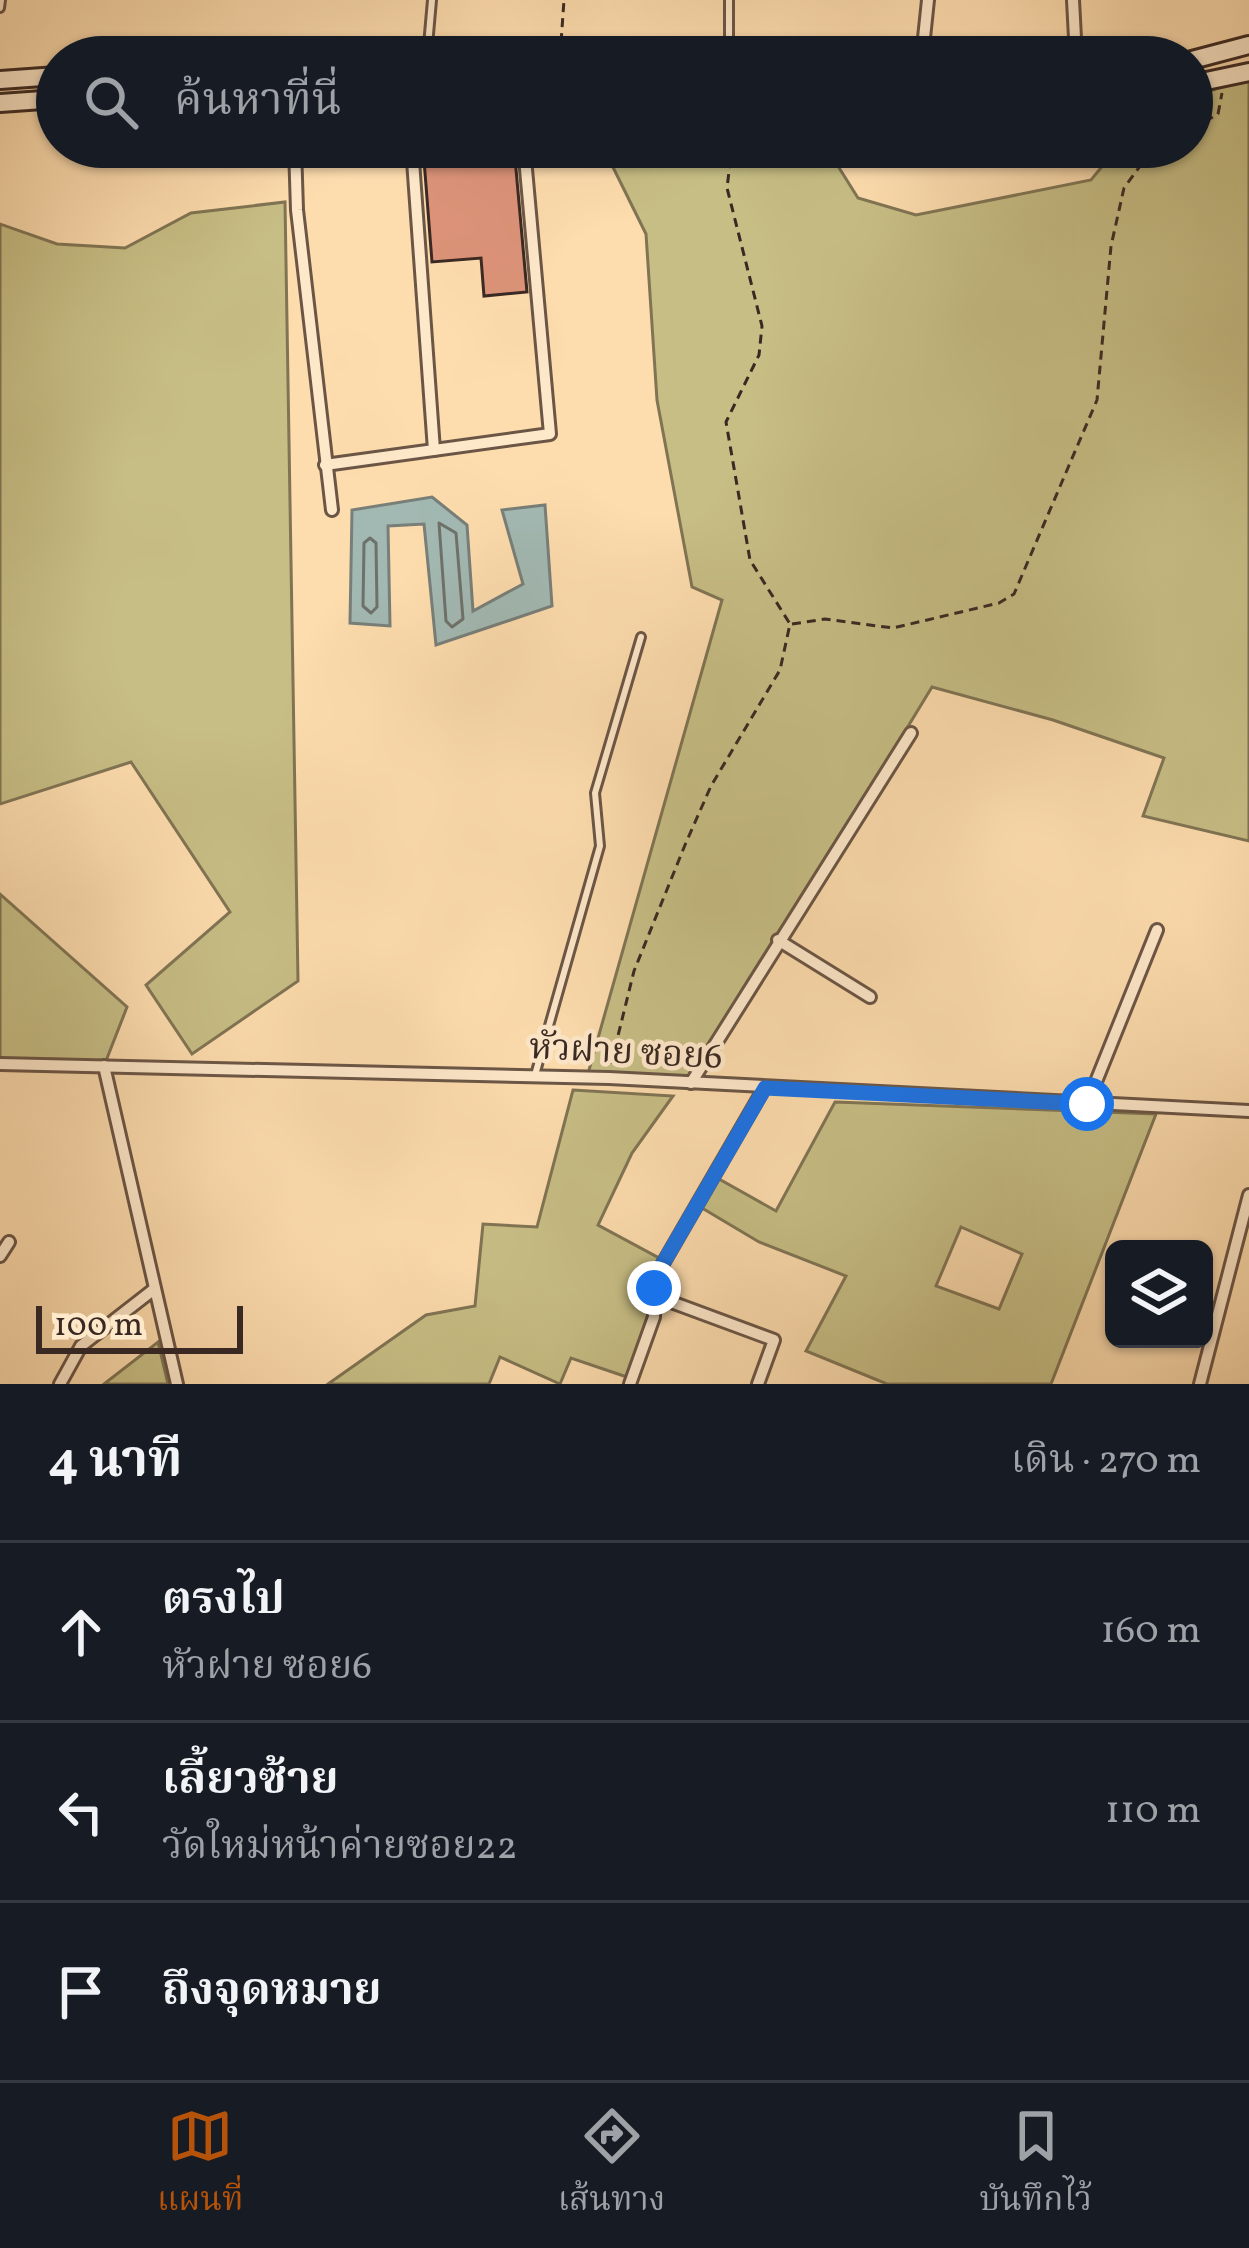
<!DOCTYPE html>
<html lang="th">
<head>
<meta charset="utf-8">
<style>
  :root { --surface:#171b24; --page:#20242c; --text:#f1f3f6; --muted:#9ea1a6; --line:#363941; --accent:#b45309 }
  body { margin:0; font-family:Vollkorn,"Noto Serif Thai",serif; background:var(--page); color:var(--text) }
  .controls { position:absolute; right:36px; bottom:36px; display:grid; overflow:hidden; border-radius:18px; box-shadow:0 3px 9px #0004 }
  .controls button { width:108px; height:108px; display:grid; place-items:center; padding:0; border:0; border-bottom:3px solid var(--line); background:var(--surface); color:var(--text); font:60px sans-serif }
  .scale { position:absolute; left:36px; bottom:30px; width:207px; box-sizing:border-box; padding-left:12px; border:6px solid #3a2923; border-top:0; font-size:33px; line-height:42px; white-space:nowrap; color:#3a2923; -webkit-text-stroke:9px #fee8ca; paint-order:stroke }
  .stop { position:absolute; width:36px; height:36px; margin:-27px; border:9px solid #1a73e8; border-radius:50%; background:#fff }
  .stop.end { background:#1a73e8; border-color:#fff; box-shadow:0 3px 12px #0008 }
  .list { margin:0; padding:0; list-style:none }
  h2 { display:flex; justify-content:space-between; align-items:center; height:156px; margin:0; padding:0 48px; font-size:51px }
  h2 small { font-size:39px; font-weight:400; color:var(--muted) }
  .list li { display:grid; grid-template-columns:78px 1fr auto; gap:36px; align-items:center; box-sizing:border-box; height:180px; padding:0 48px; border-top:3px solid var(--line) }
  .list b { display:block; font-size:45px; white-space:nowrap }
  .list p { margin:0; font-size:39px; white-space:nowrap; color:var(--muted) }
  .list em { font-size:39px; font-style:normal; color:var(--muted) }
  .icon { flex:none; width:66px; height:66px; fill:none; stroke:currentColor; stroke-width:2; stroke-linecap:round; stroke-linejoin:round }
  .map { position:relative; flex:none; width:1249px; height:1384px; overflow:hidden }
  .search { position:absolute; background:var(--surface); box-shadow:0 3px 9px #0004; left:36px; right:36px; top:36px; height:132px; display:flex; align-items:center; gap:30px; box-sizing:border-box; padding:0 42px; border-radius:66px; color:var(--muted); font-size:45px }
  .sheet { height:696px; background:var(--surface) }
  nav { display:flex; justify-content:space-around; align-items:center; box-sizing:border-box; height:168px; border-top:3px solid var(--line); background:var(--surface); font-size:33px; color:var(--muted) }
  nav a { display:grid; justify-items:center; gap:6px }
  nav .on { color:var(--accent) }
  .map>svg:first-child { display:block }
  .green { fill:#c7be85; stroke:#807454; stroke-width:3; fill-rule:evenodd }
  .water { fill:#a2b9b3; stroke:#787f79; stroke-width:3 }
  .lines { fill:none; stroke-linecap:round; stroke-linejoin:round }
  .shore { stroke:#6e716b; stroke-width:3 }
  .building { fill:#dc9379; stroke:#3a2923; stroke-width:3 }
  .service-casing { stroke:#6b5646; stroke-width:12 }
  .minor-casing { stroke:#6b5646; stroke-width:16 }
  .secondary-casing { stroke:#3a2923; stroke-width:22 }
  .path { stroke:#3a2923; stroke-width:3; stroke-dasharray:9 6; stroke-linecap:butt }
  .service { stroke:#fee8ca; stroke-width:6 }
  .minor { stroke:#fee8ca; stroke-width:10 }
  .secondary { stroke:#fee8ca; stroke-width:16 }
  .route { stroke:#1a73e8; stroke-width:15 }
  .labels { text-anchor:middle; stroke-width:9; stroke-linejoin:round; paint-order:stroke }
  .street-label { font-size:36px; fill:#3a2923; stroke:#fee8ca }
</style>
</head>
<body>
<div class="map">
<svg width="1249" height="1384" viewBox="0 0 1249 1384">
  <rect width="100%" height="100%" fill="#fddcae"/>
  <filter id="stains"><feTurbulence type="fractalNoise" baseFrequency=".00167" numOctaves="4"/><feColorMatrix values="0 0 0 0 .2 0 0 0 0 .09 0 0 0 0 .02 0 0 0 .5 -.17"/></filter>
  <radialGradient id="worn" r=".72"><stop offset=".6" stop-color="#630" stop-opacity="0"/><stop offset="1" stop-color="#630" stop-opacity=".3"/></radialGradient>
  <g class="green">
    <path d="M 1249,76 L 1249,841 L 1143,816 L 1164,758 L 1053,720 L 932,687 L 691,1083 L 587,1077 L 722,600 L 692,587 L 657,400 L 646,234 L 603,147 L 826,147 L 858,198 L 916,215 L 1091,180 L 1118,147 L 1192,147 L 1192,98 L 1223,86 L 1223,77 Z"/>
    <path d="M 285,202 L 298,981 L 192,1054 L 146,985 L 230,912 L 131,762 L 0,804 L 0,224 L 57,244 L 125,248 L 191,213 Z"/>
    <path d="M 0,894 L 127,1007 L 104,1066 L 0,1064 Z"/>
    <path d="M 573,1090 L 673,1096 L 632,1153 L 598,1225 L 659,1258 L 650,1276 L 650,1319 L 627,1377 L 571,1358 L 560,1384 L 500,1357 L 489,1384 L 328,1384 L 426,1315 L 475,1306 L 483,1224 L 537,1227 Z"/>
    <path d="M 835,1102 L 1156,1114 L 1051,1384 L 887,1384 L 806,1351 L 846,1276 L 759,1242 L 702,1208 L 719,1179 L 776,1211 ZM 961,1227 L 1022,1254 L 999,1309 L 936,1286 Z"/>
    <path d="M 158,1342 L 168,1384 L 104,1384 Z"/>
  </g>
  <path class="water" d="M 432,497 L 467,525 L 473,611 L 523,584 L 502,510 L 545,505 L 552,606 L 436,645 L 424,524 L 388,526 L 390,626 L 350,623 L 352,510 Z"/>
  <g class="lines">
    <g class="shore">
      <path d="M 439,523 L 456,533 L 463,619 L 452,627 L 446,621 Z"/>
      <path d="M 370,538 L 376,543 L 377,607 L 371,613 L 363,606 L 364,543 Z"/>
    </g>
  </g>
  <path class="building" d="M 423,147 L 514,147 L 527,292 L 484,296 L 481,258 L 432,262 Z"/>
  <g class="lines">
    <g class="service-casing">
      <g id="service">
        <path d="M 0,8 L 1,0"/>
        <path d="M 427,57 L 432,0"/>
        <path d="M 729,57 L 729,0"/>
        <path d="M 535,1075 L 600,846 L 595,793 L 641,637"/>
      </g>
    </g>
    <g class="minor-casing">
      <g id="minor">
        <path d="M 1073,0 L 1076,57"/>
        <path d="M 922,57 L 928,0"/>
        <path d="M 295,147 L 297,210 L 332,510"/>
        <path d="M 412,147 L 434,450"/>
        <path d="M 325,465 L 550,434 L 524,147"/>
        <path d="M 778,940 L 870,997"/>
        <path d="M 0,1064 L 609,1078 L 1249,1111"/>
        <path d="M 104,1066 L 177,1384"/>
        <path d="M 691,1083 L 911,733"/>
        <path d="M 1087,1104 L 1157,930"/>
        <path d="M 0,1256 L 9,1242"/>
        <path d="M 655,1296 L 774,1340 L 758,1384"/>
        <path d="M 60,1384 L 81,1346 L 153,1290"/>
        <path d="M 630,1384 L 654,1317 L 654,1279 L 765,1087"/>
        <path d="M 1200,1384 L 1249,1195"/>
      </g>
    </g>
    <g class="secondary-casing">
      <g id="secondary">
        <path d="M 1192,60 L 1249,45"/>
        <path d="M 0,80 L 57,76"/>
        <path d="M 1192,84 L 1249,72"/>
        <path d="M 0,103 L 57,99"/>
      </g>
    </g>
    <g class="path">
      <path d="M 560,57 L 564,0"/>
      <path d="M 1192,129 L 1218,114 L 1222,93"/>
      <path d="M 792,624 L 825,619 L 893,628 L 999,603 L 1014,594 L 1097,400 L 1111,246 L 1124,188 L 1154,147"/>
      <path d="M 611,1064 L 634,971 L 685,845 L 711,786 L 780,670 L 790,624 L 750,560 L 726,422 L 759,355 L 762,326 L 727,188 L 732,147"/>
    </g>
    <use href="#service" class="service"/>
    <use href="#minor" class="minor"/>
    <use href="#secondary" class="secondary"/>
  </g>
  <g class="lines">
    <path class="route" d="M 654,1288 L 654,1279 L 765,1088 L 1087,1104"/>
  </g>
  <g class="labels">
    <g class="street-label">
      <text transform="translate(626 1050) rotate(3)" y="13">หัวฝาย ซอย6</text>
    </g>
  </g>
  <rect width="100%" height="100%" filter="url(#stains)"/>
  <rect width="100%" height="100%" fill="url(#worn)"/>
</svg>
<div class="controls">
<button><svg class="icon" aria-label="layers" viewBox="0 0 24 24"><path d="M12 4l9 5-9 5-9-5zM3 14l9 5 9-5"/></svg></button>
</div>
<div class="scale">100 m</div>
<div class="stop" style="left:1087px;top:1104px"></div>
<div class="stop end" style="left:654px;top:1288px"></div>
<div class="search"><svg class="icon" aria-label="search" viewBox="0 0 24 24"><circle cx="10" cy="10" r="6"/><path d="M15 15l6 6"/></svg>ค้นหาที่นี่</div>
</div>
<section class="sheet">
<h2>4 นาที<small>เดิน · 270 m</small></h2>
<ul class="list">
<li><svg class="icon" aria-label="ahead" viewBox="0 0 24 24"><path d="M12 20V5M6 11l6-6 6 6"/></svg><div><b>ตรงไป</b><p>หัวฝาย ซอย6</p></div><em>160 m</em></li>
<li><svg class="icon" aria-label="left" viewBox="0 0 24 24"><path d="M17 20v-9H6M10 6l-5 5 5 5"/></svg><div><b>เลี้ยวซ้าย</b><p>วัดใหม่หน้าค่ายซอย22</p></div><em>110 m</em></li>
<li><svg class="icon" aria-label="arrive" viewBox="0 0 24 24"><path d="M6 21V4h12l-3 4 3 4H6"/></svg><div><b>ถึงจุดหมาย</b></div></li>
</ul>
</section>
<nav>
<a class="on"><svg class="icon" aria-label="map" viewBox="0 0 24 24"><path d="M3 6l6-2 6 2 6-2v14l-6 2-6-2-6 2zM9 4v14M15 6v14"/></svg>แผนที่</a>
<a><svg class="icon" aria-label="directions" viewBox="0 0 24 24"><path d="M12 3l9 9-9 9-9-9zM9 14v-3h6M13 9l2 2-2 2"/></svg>เส้นทาง</a>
<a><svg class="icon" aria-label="saved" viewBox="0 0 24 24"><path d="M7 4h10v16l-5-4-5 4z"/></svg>บันทึกไว้</a>
</nav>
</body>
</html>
